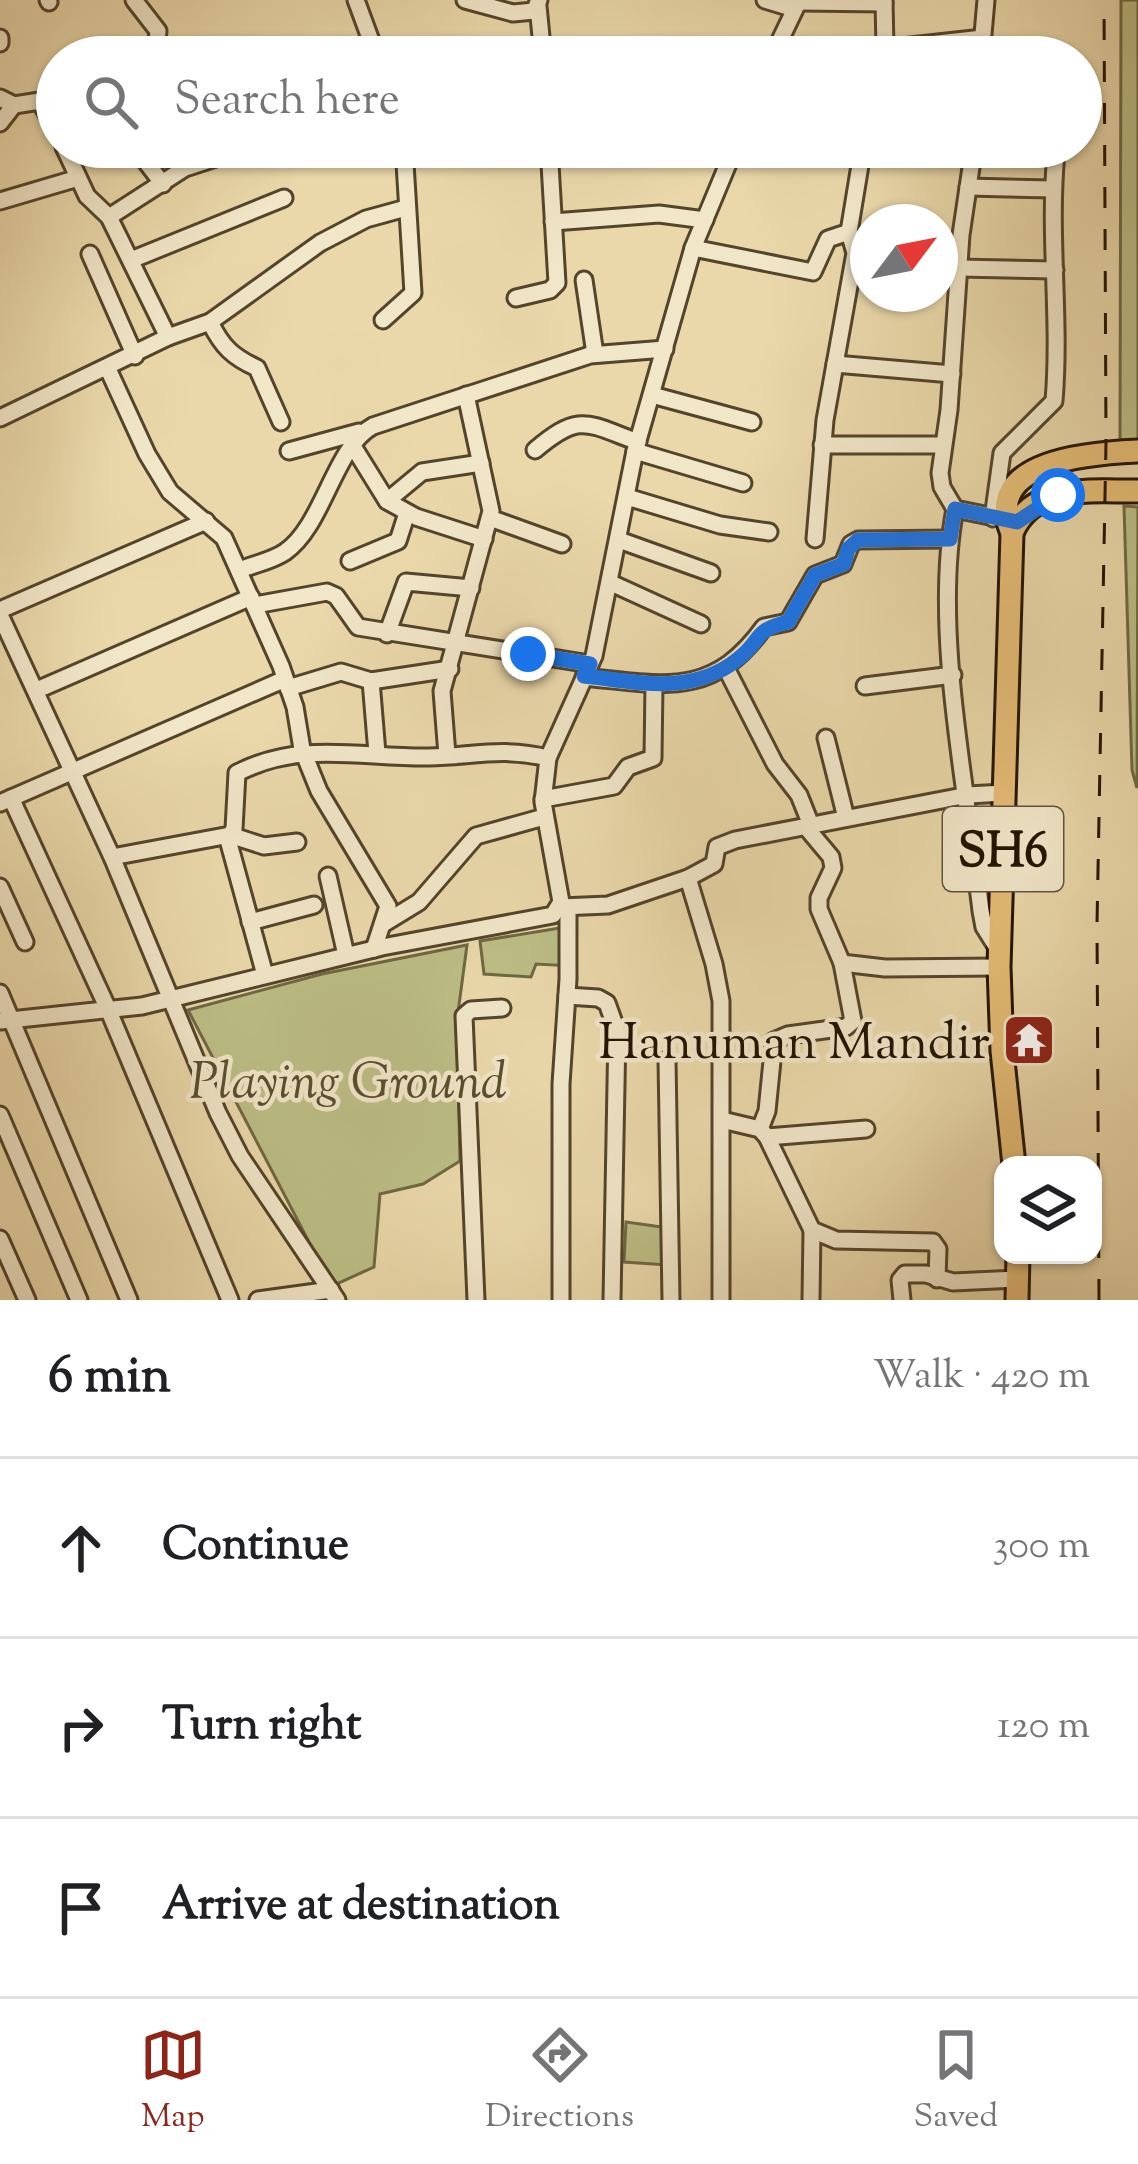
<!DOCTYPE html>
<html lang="en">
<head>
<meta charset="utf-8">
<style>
  :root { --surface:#fff; --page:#f2f2f2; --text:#202124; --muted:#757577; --line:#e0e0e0; --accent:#8f2418 }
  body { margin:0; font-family:"Sorts Mill Goudy",serif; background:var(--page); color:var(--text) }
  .controls { position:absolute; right:36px; bottom:36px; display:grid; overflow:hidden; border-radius:24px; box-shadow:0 3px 9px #0004 }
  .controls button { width:108px; height:108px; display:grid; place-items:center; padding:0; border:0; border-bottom:3px solid var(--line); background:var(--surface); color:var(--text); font:60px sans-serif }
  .compass { position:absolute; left:850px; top:204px; width:108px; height:108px; border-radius:50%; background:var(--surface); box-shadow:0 3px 9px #0004; rotate:58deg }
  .stop { position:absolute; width:36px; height:36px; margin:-27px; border:9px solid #1a73e8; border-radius:50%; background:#fff }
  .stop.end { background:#1a73e8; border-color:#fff; box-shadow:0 3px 12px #0008 }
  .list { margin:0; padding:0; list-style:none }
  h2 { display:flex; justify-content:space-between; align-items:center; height:156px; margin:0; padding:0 48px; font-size:51px }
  h2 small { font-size:39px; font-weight:400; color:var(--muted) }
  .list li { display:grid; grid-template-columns:78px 1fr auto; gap:36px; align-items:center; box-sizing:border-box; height:180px; padding:0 48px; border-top:3px solid var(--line) }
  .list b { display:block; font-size:45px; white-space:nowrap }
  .list em { font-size:39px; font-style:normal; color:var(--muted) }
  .icon { flex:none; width:66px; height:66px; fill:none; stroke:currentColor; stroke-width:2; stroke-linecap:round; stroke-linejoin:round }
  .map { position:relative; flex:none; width:1138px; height:1300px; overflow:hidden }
  .search { position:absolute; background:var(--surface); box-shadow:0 3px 9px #0004; left:36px; right:36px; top:36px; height:132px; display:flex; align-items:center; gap:30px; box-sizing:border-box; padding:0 42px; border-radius:66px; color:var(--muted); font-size:45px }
  .sheet { height:696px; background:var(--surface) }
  nav { display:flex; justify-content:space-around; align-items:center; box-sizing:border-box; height:168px; border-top:3px solid var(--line); background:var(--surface); font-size:33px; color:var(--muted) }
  nav a { display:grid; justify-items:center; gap:6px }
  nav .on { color:var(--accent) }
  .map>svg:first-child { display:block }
  .green { fill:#bcbd85; stroke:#6f6843; stroke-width:3 }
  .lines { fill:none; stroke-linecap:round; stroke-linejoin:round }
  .minor-casing { stroke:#54442b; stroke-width:21 }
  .major-casing { stroke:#221201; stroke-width:27 }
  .minor { stroke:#f1e6c8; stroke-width:15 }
  .major { stroke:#e5bc75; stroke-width:21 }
  .rail { stroke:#221201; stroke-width:3; stroke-dasharray:21 21; stroke-linecap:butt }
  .route { stroke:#1a73e8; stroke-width:15 }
  .labels { text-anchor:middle; stroke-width:9; stroke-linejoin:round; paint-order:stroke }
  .shield { fill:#f1e6c8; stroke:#60523d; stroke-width:3 }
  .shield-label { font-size:48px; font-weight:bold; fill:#221201 }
  .poi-label { font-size:51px; fill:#221201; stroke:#f1e6c8; text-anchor:end }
  .park-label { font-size:51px; font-style:italic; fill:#584e2f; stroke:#f1e6c8 }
</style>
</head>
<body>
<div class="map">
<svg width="1138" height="1300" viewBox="0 0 1138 1300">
  <rect width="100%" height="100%" fill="#ead8aa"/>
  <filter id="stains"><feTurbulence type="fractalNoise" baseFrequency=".00167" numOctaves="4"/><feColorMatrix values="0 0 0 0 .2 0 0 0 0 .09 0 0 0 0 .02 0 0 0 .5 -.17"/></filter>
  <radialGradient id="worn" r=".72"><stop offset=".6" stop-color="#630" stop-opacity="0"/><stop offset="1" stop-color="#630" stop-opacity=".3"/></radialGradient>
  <g class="green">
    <path d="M 1121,0 L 1138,0 L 1138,443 L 1120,442 Z"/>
    <path d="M 1124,506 L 1138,507 L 1137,788 L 1132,770 Z"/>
    <path d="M 572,926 L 572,966 L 536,964 L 531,977 L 484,974 L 480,941 Z"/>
    <path d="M 467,945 L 457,1020 L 460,1161 L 423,1184 L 380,1194 L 374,1267 L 332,1286 L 188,1010 L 322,974 Z"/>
    <path d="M 626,1222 L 669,1228 L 667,1265 L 624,1262 Z"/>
  </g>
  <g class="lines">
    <g class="minor-casing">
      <g id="minor">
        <path d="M 48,0 L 49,2"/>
        <path d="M 134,0 L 158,31 L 157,41 L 147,57"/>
        <path d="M 356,0 L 377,57"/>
        <path d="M 465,0 L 513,13 L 534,11 L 539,0"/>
        <path d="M 765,0 L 788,7 L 801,2"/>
        <path d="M 884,0 L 885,49"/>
        <path d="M 801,2 L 884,3"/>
        <path d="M 538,6 L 543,57"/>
        <path d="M 0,38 L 0,43"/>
        <path d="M 772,57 L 796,7"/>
        <path d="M 811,57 L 983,38"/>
        <path d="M 981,57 L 986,0"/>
        <path d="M 0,98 L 14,105 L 40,101 L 57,133"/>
        <path d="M 0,123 L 14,105"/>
        <path d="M 64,147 L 87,196 L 109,217 L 168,337"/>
        <path d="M 142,147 L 143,158 L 163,184"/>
        <path d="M 974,147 L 961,235 L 949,410 L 940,473 L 942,487 L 955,509 L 1014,521"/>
        <path d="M 968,187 L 1053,189"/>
        <path d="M 0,201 L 78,178"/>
        <path d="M 109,217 L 185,168 L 249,147"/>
        <path d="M 553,222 L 659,214 L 705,220"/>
        <path d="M 693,248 L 813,272 L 828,239 L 849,232 L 863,147"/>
        <path d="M 90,254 L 135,356"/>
        <path d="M 131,260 L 284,198"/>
        <path d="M 959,268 L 1055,270"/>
        <path d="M 584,280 L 595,354"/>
        <path d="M 516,298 L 550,290 L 557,283 L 549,147"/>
        <path d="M 383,320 L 413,293 L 404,147"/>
        <path d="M 210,322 C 222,347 233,357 257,368 L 281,422"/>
        <path d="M 835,364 L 952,374"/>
        <path d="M 108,369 L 147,454 L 170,492 L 224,538 L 281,666 L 295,707 L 302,749 L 319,791 L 388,906 L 374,949"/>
        <path d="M 652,395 L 752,422"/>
        <path d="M 0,418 L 168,337 L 210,322 L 320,243 L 366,219 L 406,208"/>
        <path d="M 351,443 L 387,501 L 416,517 L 484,539"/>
        <path d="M 822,445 L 943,445"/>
        <path d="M 535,450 C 580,412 586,423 638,442"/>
        <path d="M 289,451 L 359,432"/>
        <path d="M 635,451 L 743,483"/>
        <path d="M 627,497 L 720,525 L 769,532"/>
        <path d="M 387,501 L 422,472 L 481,463"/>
        <path d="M 955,509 C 932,628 967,789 981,911 L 984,927 L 999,951"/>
        <path d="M 490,518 L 562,544"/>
        <path d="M 993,518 L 1002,453 L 1054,401 C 1061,318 1048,236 1056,153"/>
        <path d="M 815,539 L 825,420 L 855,253 L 849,232"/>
        <path d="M 619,540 L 711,573"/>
        <path d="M 350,561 L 398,541 L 407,513"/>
        <path d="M 240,570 C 254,564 272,561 285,552 C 324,525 334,447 373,426 L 590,355 L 665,349"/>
        <path d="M 611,583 L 701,624"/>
        <path d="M 255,605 L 327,592 L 336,596 L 358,627 L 590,664"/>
        <path d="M 0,610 L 206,521"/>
        <path d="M 0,615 L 112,857 L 218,1113 L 240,1156 L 337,1300"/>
        <path d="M 387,634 L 406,582 L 471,588"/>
        <path d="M 726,668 L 775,764 L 799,795 L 811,825"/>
        <path d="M 584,677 C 663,685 712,699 764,627 L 788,622 L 815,575 L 843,564 L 851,544 L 858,540 L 950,539"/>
        <path d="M 371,681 L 377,753"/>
        <path d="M 865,686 L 953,675"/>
        <path d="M 288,688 L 341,672 L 371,681 L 450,669"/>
        <path d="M 37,690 L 251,597"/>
        <path d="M 826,738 L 846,818"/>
        <path d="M 447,755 L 442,691 L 491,511 L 466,395"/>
        <path d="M 11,798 L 108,1009 L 230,1300"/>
        <path d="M 543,799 L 614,786 L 628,767 L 653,758 L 654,684"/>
        <path d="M 0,803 L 285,679"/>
        <path d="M 805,826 L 831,857 L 833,868 L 819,898 L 819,909 L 842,963 L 885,968 L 999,967"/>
        <path d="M 230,835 L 264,846 L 297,842"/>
        <path d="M 227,836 L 265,975"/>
        <path d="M 112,857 L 230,835 L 234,829 L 237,773 C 301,740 361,758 429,757 C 473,756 503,747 548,758"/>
        <path d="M 328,876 L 346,955"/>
        <path d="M 688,878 L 714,964 L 721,1001 L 721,1300"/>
        <path d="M 0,887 L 25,942"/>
        <path d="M 561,907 L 608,905 L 688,878 L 714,864 L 717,847 L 735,840 L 968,795 L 1004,793"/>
        <path d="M 250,922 L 314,905"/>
        <path d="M 383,924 L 419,902 L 476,836 L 544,817"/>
        <path d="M 0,993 L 129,1300"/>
        <path d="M 567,996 L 598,998 L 607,1003 L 617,1031 L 612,1300"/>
        <path d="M 0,1021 L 142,1006 L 382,947 L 553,915 L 561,902 L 543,802 L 548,758 L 594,656 L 635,451 L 693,248 L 735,147"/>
        <path d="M 667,1060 L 671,1300"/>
        <path d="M 0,1115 L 79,1300"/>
        <path d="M 722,1120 L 760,1129 L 767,1137 L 812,1230 L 836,1240 L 933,1242 L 938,1249 L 937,1279"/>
        <path d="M 760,1129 L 767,1111 L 774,1041 L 788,1035 L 846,1027 L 853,1021 L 842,963"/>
        <path d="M 767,1137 L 866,1129"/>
        <path d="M 0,1239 L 27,1300"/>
        <path d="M 258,1300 L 331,1290"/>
        <path d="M 476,1300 L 464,1016 L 471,1010 L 502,1008"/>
        <path d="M 561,1300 L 561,1084 L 568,979 L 568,907"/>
        <path d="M 811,1300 L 812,1230"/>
        <path d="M 902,1300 L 900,1280 L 905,1274 L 926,1274 L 953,1282 L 1017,1279"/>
      </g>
    </g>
    <g class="major-casing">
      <g id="major">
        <path d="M 1012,533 C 980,460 1093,453 1138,451"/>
        <path d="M 1014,1165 L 1002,1051 L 999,967 L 1012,533 C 1033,482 1094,492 1138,491"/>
        <path d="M 1017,1300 L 1018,1255"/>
      </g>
    </g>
    <use href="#minor" class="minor"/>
    <use href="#major" class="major"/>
    <path class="rail" d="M 1099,1300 L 1097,924 L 1106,442 L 1104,0"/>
  </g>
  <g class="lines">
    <path class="route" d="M 528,654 L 590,664 L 584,676 C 638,682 692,696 738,659 C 764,639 751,631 788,622 L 815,575 L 844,564 L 848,549 L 858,540 L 950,539 L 955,509 L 1017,522 L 1058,495"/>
  </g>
  <defs>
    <g id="temple-square" transform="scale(2.7)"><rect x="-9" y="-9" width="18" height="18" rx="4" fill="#8f2418" stroke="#f1e6c8"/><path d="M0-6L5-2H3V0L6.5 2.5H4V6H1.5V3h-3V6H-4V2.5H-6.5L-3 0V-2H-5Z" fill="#fff"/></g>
  </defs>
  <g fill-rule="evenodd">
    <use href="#temple-square" x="1029" y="1040"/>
  </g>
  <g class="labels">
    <rect class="shield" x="943" y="807" width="120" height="84" rx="9"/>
    <g class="shield-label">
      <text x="1003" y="866">SH6</text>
    </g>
    <g class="poi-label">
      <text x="990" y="1058">Hanuman Mandir</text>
    </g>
    <g class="park-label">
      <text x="348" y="1097">Playing Ground</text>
    </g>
  </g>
  <rect width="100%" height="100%" filter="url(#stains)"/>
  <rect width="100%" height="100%" fill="url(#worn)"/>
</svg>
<div class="controls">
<button><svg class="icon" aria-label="layers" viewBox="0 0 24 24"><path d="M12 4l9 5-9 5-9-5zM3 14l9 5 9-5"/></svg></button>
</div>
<svg class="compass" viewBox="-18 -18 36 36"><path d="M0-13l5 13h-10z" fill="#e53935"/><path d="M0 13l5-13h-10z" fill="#757577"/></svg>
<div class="stop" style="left:1058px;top:495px"></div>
<div class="stop end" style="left:528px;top:654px"></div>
<div class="search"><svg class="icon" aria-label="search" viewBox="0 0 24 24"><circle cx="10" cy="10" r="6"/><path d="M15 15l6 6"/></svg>Search here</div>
</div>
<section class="sheet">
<h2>6 min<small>Walk · 420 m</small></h2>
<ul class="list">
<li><svg class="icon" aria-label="ahead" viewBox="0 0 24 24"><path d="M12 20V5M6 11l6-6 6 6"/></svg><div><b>Continue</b></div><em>300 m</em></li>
<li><svg class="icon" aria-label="right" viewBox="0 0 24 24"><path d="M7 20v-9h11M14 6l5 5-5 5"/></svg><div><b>Turn right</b></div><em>120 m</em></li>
<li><svg class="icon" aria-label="arrive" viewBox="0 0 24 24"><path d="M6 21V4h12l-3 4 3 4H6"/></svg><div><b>Arrive at destination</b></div></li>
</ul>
</section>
<nav>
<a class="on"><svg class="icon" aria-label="map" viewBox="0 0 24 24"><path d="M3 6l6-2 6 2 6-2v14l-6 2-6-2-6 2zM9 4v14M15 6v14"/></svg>Map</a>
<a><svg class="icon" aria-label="directions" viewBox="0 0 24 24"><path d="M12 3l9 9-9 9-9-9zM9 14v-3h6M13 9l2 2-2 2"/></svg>Directions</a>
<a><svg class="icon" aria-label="saved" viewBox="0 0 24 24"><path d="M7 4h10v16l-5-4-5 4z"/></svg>Saved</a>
</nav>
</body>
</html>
